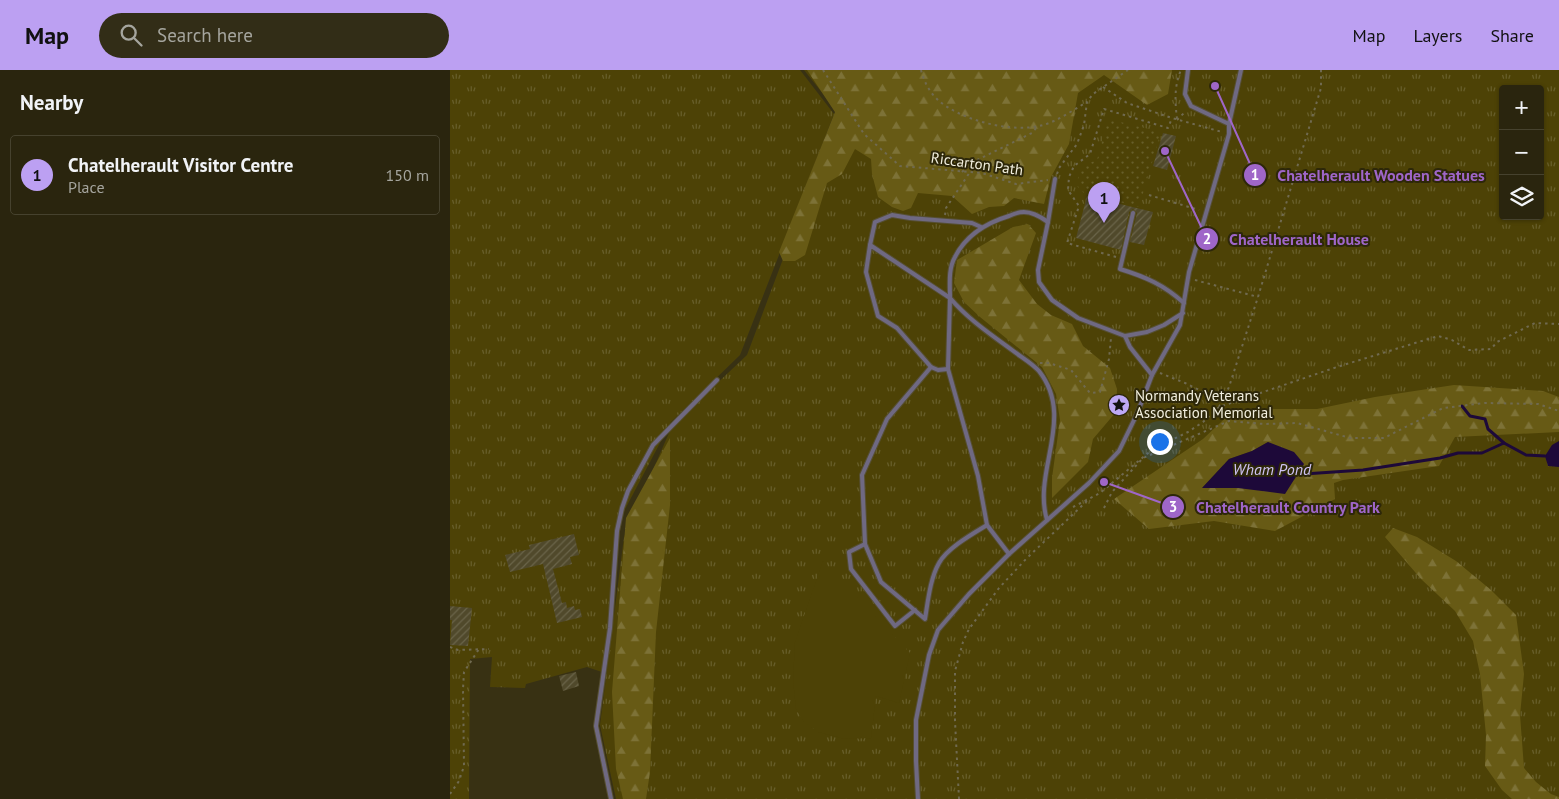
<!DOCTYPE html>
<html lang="en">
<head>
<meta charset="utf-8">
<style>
  :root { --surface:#2a250e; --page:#322d17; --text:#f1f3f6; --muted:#a5a59e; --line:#46422e; --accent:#bca0f2 }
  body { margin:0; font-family:"PT Sans",sans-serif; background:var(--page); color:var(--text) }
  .controls { position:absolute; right:15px; top:15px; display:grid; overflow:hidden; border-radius:5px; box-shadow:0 1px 4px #0004 }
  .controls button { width:45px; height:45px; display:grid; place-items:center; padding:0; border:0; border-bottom:1px solid var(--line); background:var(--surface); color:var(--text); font:25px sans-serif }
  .you { position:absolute; left:709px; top:371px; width:18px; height:18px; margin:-12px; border:4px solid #fff; border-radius:50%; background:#1a73e8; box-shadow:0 0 0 8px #1a73e833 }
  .badge { display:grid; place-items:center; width:32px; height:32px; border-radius:50%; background:var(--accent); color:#111; font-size:16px; font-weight:700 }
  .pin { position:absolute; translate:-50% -41px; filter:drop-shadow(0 1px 2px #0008) }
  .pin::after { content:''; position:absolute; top:26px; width:18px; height:15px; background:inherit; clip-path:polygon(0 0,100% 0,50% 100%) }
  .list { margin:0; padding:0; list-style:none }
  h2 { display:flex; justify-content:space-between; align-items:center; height:65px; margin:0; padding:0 20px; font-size:21px }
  h2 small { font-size:16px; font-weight:400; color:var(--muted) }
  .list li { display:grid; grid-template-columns:32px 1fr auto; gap:15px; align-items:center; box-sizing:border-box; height:80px; margin:0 10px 10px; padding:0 10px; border:1px solid var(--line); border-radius:5px }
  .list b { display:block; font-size:19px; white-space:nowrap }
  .list p { margin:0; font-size:16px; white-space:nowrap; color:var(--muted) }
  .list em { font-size:16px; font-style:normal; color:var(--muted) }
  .icon { flex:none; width:28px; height:28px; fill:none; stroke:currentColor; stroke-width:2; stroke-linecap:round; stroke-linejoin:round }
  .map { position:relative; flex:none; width:1109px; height:729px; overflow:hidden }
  header { display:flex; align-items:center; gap:30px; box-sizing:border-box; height:70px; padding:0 25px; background:var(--accent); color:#111 }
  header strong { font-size:24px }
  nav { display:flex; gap:28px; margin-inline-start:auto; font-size:18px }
  .search { width:350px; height:45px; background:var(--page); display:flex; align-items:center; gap:12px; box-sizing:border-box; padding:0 18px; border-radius:28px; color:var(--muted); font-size:19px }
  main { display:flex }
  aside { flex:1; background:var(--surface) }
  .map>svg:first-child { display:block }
  .grass { fill:url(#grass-tufts); fill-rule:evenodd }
  .forest { fill:url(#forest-firs); fill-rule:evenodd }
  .garden { fill:url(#garden-dots) }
  .pitch { fill:#4d4206 }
  .water { fill:#1d0939 }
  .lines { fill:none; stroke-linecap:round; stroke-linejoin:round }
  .stream { stroke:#1d0939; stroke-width:3 }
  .building { fill:url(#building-hatch) }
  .lane-casing { stroke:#564f33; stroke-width:6 }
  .path { stroke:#706a50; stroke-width:2; stroke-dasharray:2.5 4; stroke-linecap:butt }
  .lane { stroke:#6f6982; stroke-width:4 }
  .labels { text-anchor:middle; stroke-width:4; stroke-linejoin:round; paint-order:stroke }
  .street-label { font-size:15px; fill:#f2efde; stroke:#2d2709 }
  .poi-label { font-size:15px; fill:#f2efde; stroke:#2d2709; text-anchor:start }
  .water-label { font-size:16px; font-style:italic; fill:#cfc3f5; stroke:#2d2709 }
  .leader { fill:none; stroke:#9f66c8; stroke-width:2 }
  .callout-dot { fill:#9f66c8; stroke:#2d2709; stroke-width:2 }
  .mark-label { font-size:15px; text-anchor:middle; font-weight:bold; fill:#fff }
  .callout-label { font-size:16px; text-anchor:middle; font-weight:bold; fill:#9f66c8; stroke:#2d2709; stroke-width:4; stroke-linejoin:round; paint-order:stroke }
</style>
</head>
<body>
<header>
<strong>Map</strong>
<div class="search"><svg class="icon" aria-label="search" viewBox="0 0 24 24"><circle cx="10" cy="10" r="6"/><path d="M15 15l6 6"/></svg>Search here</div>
<nav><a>Map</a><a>Layers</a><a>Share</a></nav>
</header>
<main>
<aside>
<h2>Nearby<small></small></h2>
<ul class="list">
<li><span class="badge">1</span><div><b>Chatelherault Visitor Centre</b><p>Place</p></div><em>150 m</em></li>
</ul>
</aside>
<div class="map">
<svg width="1109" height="729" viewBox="0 0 1109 729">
  <defs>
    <pattern id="grass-tufts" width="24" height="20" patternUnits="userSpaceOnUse" patternTransform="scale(1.25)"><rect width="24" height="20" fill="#4d4206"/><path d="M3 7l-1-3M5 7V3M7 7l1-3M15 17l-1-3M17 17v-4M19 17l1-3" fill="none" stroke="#675e2a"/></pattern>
    <pattern id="forest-firs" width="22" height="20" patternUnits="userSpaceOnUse" patternTransform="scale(1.25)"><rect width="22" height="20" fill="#675a15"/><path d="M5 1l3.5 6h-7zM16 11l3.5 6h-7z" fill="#7d7237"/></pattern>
    <pattern id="garden-dots" width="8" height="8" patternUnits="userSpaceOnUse" patternTransform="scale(1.25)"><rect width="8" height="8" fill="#4d4206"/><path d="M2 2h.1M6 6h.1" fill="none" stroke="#675e2a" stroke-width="1.8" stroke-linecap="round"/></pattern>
    <pattern id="building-hatch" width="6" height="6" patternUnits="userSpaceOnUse" patternTransform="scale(1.25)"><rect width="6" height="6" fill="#50492b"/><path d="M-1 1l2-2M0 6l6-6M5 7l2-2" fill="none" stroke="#6a6449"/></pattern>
  </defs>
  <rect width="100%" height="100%" fill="#383113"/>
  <g class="grass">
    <path d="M 0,0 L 350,0 L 384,44 L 290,285 L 221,352 L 172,445 L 152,602 L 137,597 L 76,614 L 75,618 L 40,617 L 42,587 L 20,589 L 19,729 L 0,729 Z"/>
    <path d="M 354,0 L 1109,0 L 1109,729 L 166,729 L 150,655 L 174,467 L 222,356 L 297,285 L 387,45 L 374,25 ZM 1053,19 L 1090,19 L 1090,146 L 1053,146 Z"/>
  </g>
  <g class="forest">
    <path d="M 357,0 L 722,0 L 718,24 L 697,35 L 654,5 L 628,23 L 619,74 L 601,107 L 594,134 L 564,128 L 554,136 L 539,137 L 522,144 L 502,126 L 468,123 L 461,138 L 453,141 L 442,137 L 428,127 L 422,104 L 421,89 L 405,79 L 392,104 L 377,113 L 355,185 L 345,191 L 333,191 L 329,182 L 385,42 Z"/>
    <path d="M 578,154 L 586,163 L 569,210 L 587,234 L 601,245 L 622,254 L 633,276 L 660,298 L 667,319 L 666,342 L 643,369 L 638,392 L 602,428 L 602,408 L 610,350 L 606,324 L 592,297 L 530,247 L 514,232 L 504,213 L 507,190 L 563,157 Z"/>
    <path d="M 1004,315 L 1093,321 L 1109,327 L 1109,362 L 1005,367 L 989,396 L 893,410 L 884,413 L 885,429 L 825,461 L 764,451 L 699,459 L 664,429 L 753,369 L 785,339 L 867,339 L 925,327 ZM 818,372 L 852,399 L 844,410 L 787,418 L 753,417 L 779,389 L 802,381 Z"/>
    <path d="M 220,368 L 220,435 L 206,562 L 200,702 L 196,729 L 173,729 L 166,699 L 162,622 L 176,448 Z"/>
    <path d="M 943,458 L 967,467 L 1006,491 L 1041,520 L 1066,545 L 1074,604 L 1070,645 L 1074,698 L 1086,712 L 1101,724 L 1109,727 L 1109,729 L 1062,729 L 1052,720 L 1035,696 L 1036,665 L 1030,604 L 1023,571 L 1005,541 L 971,509 L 935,467 Z"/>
  </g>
  <path class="garden" d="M 658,49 L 711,62 L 689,137 L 634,123 L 626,115 C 631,100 631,95 647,90 Z"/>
  <path class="pitch" d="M 373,491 L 460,583 L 449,633 L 426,626 L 421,668 L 395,669 L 368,662 L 354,652 L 346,639 L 343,610 L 345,572 Z"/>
  <g class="water">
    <path d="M 1109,371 L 1109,397 L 1098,396 L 1095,386 L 1102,375 Z"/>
    <path d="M 818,372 L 844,382 L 854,394 L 835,424 L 788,418 L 752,418 L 779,389 L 802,381 Z"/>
  </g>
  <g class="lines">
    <g class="stream">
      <path d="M 1012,336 L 1020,346 L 1035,349 L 1038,359 L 1054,373"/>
      <path d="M 852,399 L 854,404 L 913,400 L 990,388 L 1008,383 L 1032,383 L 1054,373 L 1076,385 L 1095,386"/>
    </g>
  </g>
  <g class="building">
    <path d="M 713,63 L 726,66 L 717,100 L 703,96 Z"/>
    <path d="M 637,126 L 703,142 L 694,175 L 680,172 L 687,143 L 683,139 L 679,142 L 671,180 L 626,168 Z"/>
    <path d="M 124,464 L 129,485 L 120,487 L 122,494 L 103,499 L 112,533 L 116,532 L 117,538 L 124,536 L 125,540 L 130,539 L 132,547 L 107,553 L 93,494 L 60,502 L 55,485 L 80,479 L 79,475 Z"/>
    <path d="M 0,536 L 22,538 L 18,576 L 0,575 L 2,550 L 0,550 Z"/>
    <path d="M 126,602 L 129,616 L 113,621 L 109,606 Z"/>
  </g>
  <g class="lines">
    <g class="lane-casing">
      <g id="lane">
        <path d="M 738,0 L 735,24 L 741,36 L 779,54"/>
        <path d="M 605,109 L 598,152 L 588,200 L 589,212 L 602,230 L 628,248 L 675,266 L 697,262 L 714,255 L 733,243"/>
        <path d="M 683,143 L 670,199 C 696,207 714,215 734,233"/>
        <path d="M 420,175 L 425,152 L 442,145 L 460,148 L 522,153 L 531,157"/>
        <path d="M 500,228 C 500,215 498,199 505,187 C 516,165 536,153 559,146 C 563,144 569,142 574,142 C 583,142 591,147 598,152"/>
        <path d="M 675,266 L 680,277 L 702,305"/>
        <path d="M 481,297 L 447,258 L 428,246 L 416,202 L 420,175 L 500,228"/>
        <path d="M 498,299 L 488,300 L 481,297 L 437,349 L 412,405 L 415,474 L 431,512 L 475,549 C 478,531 480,509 489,493 C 497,478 524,463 537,455"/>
        <path d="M 415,474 L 399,482 L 401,499 L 445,556 L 465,540"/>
        <path d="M 559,484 L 537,455 L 528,406 L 498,299 L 500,228 C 518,249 540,264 562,280 C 571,287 582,293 589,301 C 626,348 582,401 597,450"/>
        <path d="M 161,729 L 146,656 L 160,558 L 167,461 L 172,438 L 178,421 L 203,375 L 267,310"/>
        <path d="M 468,729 L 466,691 L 466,650 L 479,585 L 488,560 L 519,524 L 559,484 L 639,413 L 669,381 L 687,344 L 702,305 L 730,255 L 739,202 L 779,64 L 779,54 L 791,0"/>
      </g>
    </g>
    <g class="path">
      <path d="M 373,0 L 414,64 L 450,96 L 532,103 L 566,114 L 598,110"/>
      <path d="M 471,0 C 474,11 479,22 488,30 C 510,50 563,64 593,55 C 608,51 623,40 637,32"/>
      <path d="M 653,17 L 677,33 L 722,48 L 772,62"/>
      <path d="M 727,49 C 725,32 724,16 731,0"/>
      <path d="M 727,50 L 736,41"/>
      <path d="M 512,102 L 521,93 L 582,63 L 588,56"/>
      <path d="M 607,104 L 609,98 L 627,74 L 634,55 L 637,32 L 643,24 L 678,0"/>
      <path d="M 699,125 L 749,140"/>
      <path d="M 495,145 L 496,138 L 520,102"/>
      <path d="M 666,187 L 617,173 L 629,136 L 618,120 L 619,107 L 624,96 L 640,84 L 654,39 L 718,58 L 722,48"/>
      <path d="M 745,210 L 808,227"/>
      <path d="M 590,293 L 599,293 L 621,300 L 640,323 L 650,322 L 659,289 L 661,268"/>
      <path d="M 710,303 L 735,313 L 772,331"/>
      <path d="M 769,337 L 779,317 L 808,227 L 871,18 L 871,0"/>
      <path d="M 623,437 L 650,423 L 703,379 L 738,362 L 753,352 L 769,337 L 887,297 L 988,266 L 1002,270 L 1019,280 L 1041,279 L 1047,272 L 1085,253 L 1109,254"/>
      <path d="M 654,438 L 662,422 L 693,388 L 779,351 L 814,354 L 847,353 L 900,368 L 934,368 L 993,338 L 1035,333 L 1088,334 L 1109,341"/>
      <path d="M 0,577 L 8,580 L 39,579"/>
      <path d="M 0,724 L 9,711 L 14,696 L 13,619 L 14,602 L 29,579"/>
      <path d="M 509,729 L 505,651 L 505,601 L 513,572 L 519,559 L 549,518 L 576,489 L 638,430"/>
    </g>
    <use href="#lane" class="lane"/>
  </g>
  <defs>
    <g id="sight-disc" transform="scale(1.125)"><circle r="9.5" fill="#bea9f5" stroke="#2d2709"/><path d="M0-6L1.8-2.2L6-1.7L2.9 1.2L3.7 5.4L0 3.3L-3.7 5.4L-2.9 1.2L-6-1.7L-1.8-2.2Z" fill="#111"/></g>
  </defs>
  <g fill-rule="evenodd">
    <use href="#sight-disc" x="669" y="335"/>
  </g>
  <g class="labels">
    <g class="street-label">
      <text transform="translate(527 94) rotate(8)" y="5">Riccarton Path</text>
    </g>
    <g class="poi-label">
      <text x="685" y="331">Normandy Veterans<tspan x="685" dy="17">Association Memorial</tspan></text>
    </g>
    <g class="water-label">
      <text x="822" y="405">Wham Pond</text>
    </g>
  </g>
  <path class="leader" d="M765 16L805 105M715 81L757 169M654 412L723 437"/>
  <g class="callout-dot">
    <circle cx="765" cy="16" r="5"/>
    <circle cx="715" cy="81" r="5"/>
    <circle cx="654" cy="412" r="5"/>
    <circle cx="805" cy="105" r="12"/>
    <circle cx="757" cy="169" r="12"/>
    <circle cx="723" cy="437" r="12"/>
  </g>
  <g class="mark-label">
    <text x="805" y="110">1</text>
    <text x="757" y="174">2</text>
    <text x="723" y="442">3</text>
  </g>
  <g class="callout-label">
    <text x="931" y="111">Chatelherault Wooden Statues</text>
    <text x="849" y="175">Chatelherault House</text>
    <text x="838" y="443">Chatelherault Country Park</text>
  </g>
</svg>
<div class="controls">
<button>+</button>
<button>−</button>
<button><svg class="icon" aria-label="layers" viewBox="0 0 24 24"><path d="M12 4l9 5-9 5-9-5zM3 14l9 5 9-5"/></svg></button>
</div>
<div class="you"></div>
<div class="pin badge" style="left:654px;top:153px">1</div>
</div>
</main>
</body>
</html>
